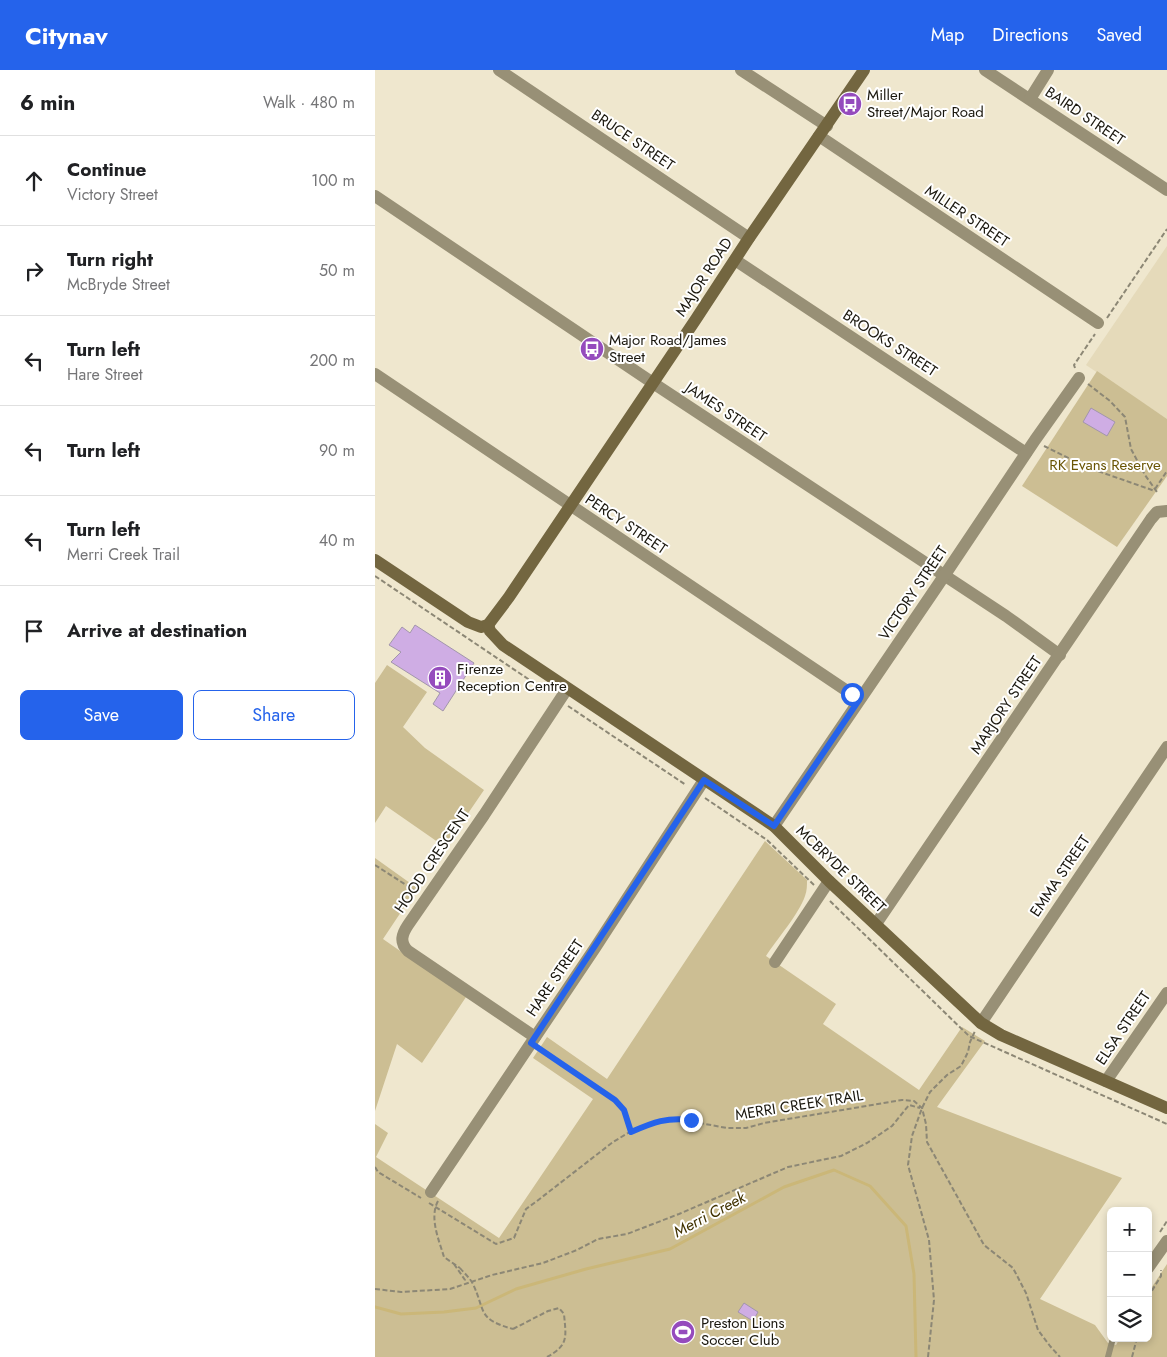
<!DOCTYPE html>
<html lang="en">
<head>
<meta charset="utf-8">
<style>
  :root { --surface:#fff; --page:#f6f6f6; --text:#202124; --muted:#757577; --line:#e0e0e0; --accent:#2563eb }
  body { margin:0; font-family:Jost,sans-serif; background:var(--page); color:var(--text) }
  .controls { position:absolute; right:15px; bottom:15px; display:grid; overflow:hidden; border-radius:8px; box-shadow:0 2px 8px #0003 }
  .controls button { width:45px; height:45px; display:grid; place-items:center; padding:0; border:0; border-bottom:1px solid var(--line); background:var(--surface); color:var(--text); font:25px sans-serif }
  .stop { position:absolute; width:15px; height:15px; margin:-11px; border:4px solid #2563eb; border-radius:50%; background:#fff }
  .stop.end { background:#2563eb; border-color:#fff; box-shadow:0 1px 5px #0008 }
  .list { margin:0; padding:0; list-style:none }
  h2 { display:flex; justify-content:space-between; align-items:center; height:65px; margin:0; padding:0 20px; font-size:21px }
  h2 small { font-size:16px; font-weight:400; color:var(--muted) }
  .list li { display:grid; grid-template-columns:32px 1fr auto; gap:15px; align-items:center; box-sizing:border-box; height:90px; padding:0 20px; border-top:1px solid var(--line) }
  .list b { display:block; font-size:19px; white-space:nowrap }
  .list p { margin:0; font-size:16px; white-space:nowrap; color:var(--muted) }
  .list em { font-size:16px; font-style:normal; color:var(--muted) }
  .actions { display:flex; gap:10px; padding:15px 20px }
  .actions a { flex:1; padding:11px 0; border:1px solid var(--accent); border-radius:8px; text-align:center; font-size:18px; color:var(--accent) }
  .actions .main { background:var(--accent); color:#fff }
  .icon { flex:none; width:28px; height:28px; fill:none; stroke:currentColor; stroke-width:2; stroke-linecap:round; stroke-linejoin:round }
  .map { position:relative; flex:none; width:792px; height:1287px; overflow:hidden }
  header { display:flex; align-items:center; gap:30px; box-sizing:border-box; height:70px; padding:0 25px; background:var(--accent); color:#fff }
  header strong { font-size:24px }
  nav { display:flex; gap:28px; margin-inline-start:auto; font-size:18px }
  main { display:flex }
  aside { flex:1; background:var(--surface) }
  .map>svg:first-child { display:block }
  .built { fill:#e5daba }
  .green { fill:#ccbe93 }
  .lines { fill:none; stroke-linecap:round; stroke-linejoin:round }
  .stream { stroke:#cbb778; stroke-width:3 }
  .building { fill:#cfade4; stroke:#a296ab }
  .path { stroke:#8c8775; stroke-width:2; stroke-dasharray:5 2.5; stroke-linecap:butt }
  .lane { stroke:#989076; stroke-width:6 }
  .street { stroke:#989076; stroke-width:12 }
  .secondary { stroke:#736640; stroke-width:12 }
  .path-bridge { stroke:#8c8775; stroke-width:2; stroke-dasharray:5 2.5; stroke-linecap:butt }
  .route { stroke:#2563eb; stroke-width:6 }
  .labels { text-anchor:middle; stroke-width:4; stroke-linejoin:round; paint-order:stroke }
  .poi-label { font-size:15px; fill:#1a170e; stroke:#fff; text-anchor:start }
  .street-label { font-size:15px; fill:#1a170e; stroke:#fff }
  .park-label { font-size:15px; fill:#6a5505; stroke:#fff }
  .water-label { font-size:16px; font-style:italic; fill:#413200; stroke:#fff }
</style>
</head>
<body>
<header>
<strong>Citynav</strong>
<nav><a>Map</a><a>Directions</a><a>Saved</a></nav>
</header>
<main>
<aside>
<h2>6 min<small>Walk · 480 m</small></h2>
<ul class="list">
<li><svg class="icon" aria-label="ahead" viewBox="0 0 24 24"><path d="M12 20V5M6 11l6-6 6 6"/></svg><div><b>Continue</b><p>Victory Street</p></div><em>100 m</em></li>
<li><svg class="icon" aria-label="right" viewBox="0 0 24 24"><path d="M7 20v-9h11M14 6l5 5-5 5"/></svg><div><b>Turn right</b><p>McBryde Street</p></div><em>50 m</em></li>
<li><svg class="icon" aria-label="left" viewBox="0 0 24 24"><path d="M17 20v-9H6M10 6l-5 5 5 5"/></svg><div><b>Turn left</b><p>Hare Street</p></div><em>200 m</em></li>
<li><svg class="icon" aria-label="left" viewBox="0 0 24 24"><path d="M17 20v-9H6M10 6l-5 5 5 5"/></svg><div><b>Turn left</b></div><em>90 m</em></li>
<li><svg class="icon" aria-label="left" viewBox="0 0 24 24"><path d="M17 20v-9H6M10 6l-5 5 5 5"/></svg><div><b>Turn left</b><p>Merri Creek Trail</p></div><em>40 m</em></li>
<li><svg class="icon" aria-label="arrive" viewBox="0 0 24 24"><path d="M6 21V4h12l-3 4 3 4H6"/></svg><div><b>Arrive at destination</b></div></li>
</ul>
<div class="actions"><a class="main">Save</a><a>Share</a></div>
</aside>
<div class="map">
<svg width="792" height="1287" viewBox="0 0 792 1287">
  <rect width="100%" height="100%" fill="#efe7ce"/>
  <path class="built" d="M 792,176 L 792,349 L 711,295 Z"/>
  <g class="green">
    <path d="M 722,301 L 792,349 L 792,406 L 742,477 L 647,416 Z"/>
    <path d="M 12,595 L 52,622 L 28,657 L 50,678 L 109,720 L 70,777 L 11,736 L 0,753 L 0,613 Z"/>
    <path d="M 390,771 L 432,810 C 432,815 432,821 430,826 C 424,844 402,869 391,886 L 461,934 L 448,954 L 544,1020 L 587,957 L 610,971 L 562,1037 L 747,1108 L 665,1229 L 720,1255 L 733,1273 L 741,1275 L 745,1268 L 773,1268 L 773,1223 L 792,1194 L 792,1287 L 0,1287 L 0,1054 L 13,1063 L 1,1087 L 124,1168 L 218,1029 L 158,988 L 172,967 L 232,1009 Z"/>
    <path d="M 0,788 L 42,818 L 8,869 L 91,927 L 47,993 L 22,974 L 0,1041 Z"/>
  </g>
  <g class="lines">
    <path class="stream" d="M 0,1237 L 26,1244 L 69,1242 L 101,1238 L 141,1219 L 211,1199 L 295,1179 L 409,1117 L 459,1100 L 495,1116 L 531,1156 L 539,1204 L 541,1287"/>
  </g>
  <g class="building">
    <path d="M 716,338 L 740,352 L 732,366 L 708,352 Z"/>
    <path d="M 40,555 L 99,593 L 68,641 L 58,634 L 65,623 L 16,592 L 26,582 L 14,575 L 27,557 L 35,563 Z"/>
    <path d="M 369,1233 L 383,1242 L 378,1251 L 363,1242 Z"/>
  </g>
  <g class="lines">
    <g class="path">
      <path d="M 732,248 L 792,159"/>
      <path d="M 700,298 L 699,295 L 720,264"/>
      <path d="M 713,314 L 735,331 L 750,347 L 756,379 L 770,405 L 782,422"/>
      <path d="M 669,376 L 714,398 L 780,421"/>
      <path d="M 780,419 L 792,401"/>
      <path d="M 0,506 L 174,623"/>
      <path d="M 193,636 L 311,715"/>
      <path d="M 330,728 L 392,770 L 439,815"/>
      <path d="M 0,795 L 42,822"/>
      <path d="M 455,831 L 594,966 L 792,1054"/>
      <path d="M 167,980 L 240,1030 L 249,1040 L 256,1062"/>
      <path d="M 0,1097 L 3,1102 L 46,1128"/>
      <path d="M 63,1131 C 54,1148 64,1170 69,1187 L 85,1198"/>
      <path d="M 54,1133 L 121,1174 L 139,1168 L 151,1139 L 162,1131 L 238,1072 L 253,1063 L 285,1050 L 303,1049 L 352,1058 L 371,1058 L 389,1053 L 527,1030 L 539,1031 L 547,1038 L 551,1054 L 552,1072 L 609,1175 L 638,1198 L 651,1223 L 663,1260 L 675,1276 L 685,1287"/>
      <path d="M 785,1162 L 792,1151"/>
      <path d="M 79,1194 L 90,1210 L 90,1213"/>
      <path d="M 0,1219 L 26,1222 L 75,1219 L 117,1205 L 168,1193 L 202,1180 L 223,1169 L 252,1164 L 304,1144 L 413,1097 L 466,1086 L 492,1073 L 517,1056 L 534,1035 L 545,1038"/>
      <path d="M 773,1227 L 786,1206 L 786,1200"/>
      <path d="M 138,1259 L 173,1241 L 184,1238 L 189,1244 C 191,1267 194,1275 172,1287"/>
      <path d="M 553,1287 L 559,1230 L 554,1170 L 533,1095 L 537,1066 L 547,1038 L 555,1022 L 572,1005 L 586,996 L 593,982 L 595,972 L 600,961"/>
      <path d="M 757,1287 L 762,1268"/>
    </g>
    <path class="lane" d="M 733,1287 L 738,1268"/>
    <g class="street">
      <path d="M 124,0 L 374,168"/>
      <path d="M 366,0 L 452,56"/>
      <path d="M 610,0 L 792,120"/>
      <path d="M 655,29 L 673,0"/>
      <path d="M 444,66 L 723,253"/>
      <path d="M 0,126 L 278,313 L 631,546 L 685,585"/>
      <path d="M 360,190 L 651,383"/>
      <path d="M 0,304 L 484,629"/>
      <path d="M 399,756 L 563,515 L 660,370 L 704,308"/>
      <path d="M 501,854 L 776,449 L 782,442 L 792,441"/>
      <path d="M 400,892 L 454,811"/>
      <path d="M 606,953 L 792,677"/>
      <path d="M 160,967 L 33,881 C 24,872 27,864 33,855 L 109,745 L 192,619"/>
      <path d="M 731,1011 L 792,923"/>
      <path d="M 56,1122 L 220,878 L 329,710"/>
      <path d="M 773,1198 L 792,1171"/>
    </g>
    <g class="secondary">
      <path d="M 0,490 L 93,552 L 106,557 L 113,555 L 115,561 L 128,575 L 399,756 L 454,811 L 606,953 L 626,965 L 792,1038"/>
      <path d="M 113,555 L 134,527 L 321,249 L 374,168 L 489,0"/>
    </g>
    <path class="path-bridge" d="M 85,1198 C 89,1203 95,1208 98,1214 C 111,1242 102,1249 138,1259"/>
  </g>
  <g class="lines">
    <path class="route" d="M 316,1050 C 292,1047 279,1052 256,1062 L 249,1040 L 240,1030 L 156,973 L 329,710 L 399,756 L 484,630 L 477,624"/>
  </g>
  <defs>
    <g id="bus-disc" transform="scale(1.25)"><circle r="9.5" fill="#954bbd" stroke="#fff"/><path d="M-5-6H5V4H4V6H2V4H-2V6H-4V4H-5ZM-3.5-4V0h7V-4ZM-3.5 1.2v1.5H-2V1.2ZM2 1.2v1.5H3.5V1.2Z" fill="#fff"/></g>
    <g id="building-disc" transform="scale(1.25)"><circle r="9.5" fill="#954bbd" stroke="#fff"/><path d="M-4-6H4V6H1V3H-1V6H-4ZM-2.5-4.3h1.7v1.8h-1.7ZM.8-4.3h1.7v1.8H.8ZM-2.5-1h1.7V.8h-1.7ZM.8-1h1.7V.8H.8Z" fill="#fff"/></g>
    <g id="stadium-disc" transform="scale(1.25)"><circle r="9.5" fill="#954bbd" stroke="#fff"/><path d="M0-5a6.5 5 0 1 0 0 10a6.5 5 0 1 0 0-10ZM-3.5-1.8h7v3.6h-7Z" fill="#fff"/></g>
  </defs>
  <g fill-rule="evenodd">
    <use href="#bus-disc" x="475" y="34"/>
    <use href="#bus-disc" x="217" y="279"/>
    <use href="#building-disc" x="65" y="608"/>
    <use href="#stadium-disc" x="308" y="1262"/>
  </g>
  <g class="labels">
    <g class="poi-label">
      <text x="492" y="30">Miller<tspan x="492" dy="17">Street/Major Road</tspan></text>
      <text x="234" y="275">Major Road/James<tspan x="234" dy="17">Street</tspan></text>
      <text x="82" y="604">Firenze<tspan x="82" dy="17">Reception Centre</tspan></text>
      <text x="326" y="1258">Preston Lions<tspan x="326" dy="17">Soccer Club</tspan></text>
    </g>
    <g class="street-label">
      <text transform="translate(710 46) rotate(34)" y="5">BAIRD STREET</text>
      <text transform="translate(258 70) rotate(34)" y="5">BRUCE STREET</text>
      <text transform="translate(592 146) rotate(34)" y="5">MILLER STREET</text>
      <text transform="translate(329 207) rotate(-57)" y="5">MAJOR ROAD</text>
      <text transform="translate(515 273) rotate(33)" y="5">BROOKS STREET</text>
      <text transform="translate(351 342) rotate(34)" y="5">JAMES STREET</text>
      <text transform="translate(251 454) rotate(34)" y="5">PERCY STREET</text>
      <text transform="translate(538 523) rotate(-56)" y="5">VICTORY STREET</text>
      <text transform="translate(631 635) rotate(-56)" y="5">MARJORY STREET</text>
      <text transform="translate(57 791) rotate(-56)" y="5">HOOD CRESCENT</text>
      <text transform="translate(466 799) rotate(44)" y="5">MCBRYDE STREET</text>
      <text transform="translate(685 806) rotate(-56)" y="5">EMMA STREET</text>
      <text transform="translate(180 908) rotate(-56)" y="5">HARE STREET</text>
      <text transform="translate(748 958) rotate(-56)" y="5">ELSA STREET</text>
      <text transform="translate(424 1035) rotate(-9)" y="5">MERRI CREEK TRAIL</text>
    </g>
    <g class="park-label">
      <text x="730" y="400">RK Evans Reserve</text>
    </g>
    <g class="water-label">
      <text transform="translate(334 1144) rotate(-28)" y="6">Merri Creek</text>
    </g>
  </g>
</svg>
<div class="controls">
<button>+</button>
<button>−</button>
<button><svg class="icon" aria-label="layers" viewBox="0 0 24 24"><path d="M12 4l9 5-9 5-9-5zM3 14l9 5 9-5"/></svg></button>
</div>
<div class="stop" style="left:477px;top:624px"></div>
<div class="stop end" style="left:316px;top:1050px"></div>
</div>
</main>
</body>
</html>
